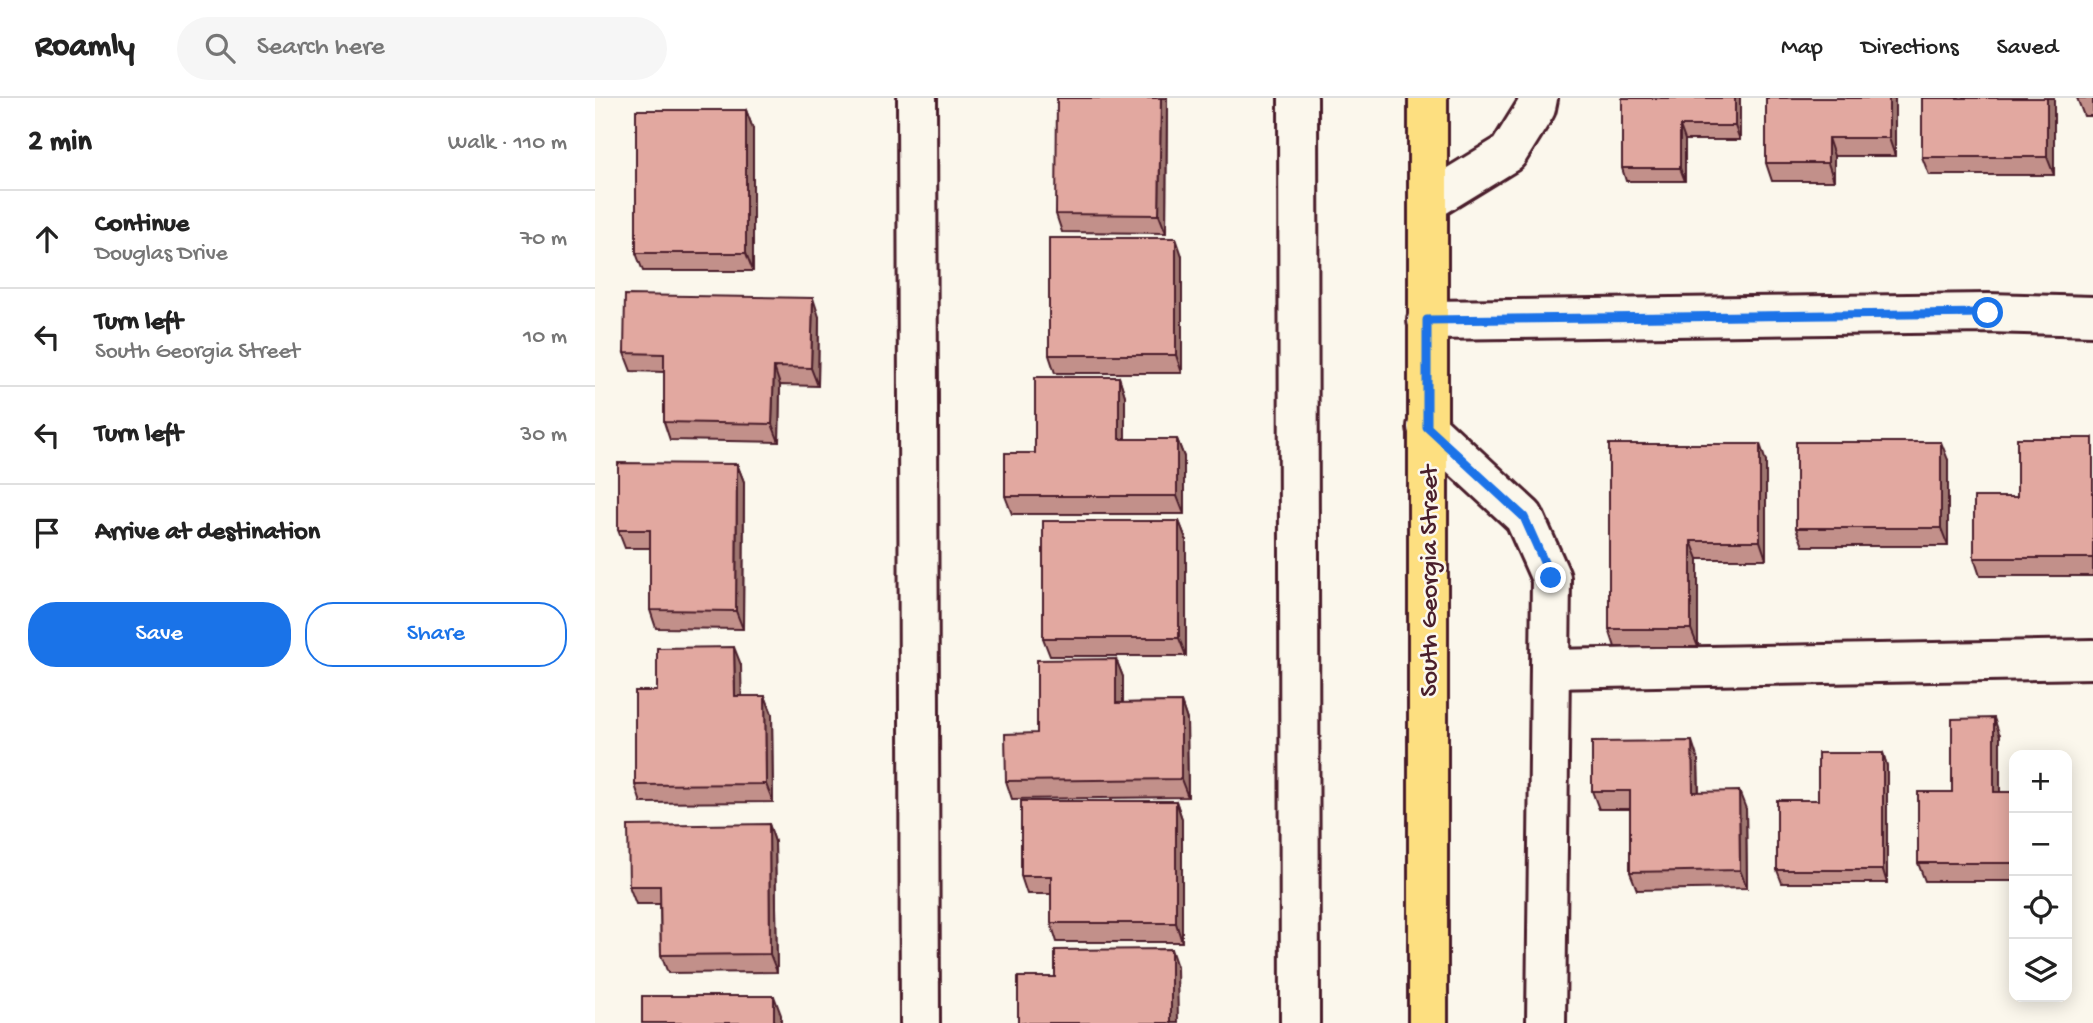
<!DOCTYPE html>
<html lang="en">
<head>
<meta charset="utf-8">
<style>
  :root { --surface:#fff; --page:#f6f6f6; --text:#222; --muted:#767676; --line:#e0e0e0; --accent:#1a73e8 }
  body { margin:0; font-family:"Gochi Hand",sans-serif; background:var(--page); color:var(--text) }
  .controls { position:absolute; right:21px; bottom:21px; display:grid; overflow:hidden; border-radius:14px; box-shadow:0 4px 18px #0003 }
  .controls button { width:63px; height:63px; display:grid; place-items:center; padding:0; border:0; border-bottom:2px solid var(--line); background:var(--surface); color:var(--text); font:35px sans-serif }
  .stop { position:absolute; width:21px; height:21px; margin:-16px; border:5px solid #1a73e8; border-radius:50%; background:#fff }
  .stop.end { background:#1a73e8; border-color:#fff; box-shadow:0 2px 7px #0008 }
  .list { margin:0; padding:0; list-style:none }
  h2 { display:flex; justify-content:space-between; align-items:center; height:91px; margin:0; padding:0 28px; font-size:30px }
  h2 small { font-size:23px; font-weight:400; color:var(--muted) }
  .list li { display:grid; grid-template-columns:46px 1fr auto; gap:21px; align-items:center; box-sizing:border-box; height:98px; padding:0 28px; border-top:2px solid var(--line) }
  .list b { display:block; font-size:26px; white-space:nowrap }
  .list p { margin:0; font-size:23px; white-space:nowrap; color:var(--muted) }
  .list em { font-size:23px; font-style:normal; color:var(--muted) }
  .actions { display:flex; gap:14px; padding:21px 28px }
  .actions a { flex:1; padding:16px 0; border:2px solid var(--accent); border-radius:28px; text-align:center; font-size:24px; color:var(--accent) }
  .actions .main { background:var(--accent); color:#fff }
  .icon { flex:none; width:38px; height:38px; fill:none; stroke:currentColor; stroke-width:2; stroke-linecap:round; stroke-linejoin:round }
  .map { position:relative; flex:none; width:1498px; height:925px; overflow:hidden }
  header { display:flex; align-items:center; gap:42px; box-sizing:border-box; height:98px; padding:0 35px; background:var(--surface); border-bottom:2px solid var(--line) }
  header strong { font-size:33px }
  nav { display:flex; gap:38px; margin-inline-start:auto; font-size:24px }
  .search { width:490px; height:63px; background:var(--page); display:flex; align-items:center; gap:18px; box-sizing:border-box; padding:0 24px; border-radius:38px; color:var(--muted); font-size:26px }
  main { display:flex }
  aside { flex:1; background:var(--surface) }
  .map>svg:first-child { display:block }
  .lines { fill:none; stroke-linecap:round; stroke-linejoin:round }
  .minor-casing { stroke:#4a1f2b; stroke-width:44 }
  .major-casing { stroke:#4a1f2b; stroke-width:44 }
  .minor { stroke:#fbf7ec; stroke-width:38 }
  .major { stroke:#fddf80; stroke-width:38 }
  .wall { fill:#c2908a; stroke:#4a1f2b; stroke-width:2 }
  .shaded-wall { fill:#9e7670; stroke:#4a1f2b; stroke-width:2 }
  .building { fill:#e2a8a0; stroke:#4a1f2b; stroke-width:2 }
  .route { stroke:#1a73e8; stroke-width:9 }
  .labels { text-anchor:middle; stroke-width:5; stroke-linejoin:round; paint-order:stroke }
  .street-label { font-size:26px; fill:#4a1f2b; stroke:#fbf7ec }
</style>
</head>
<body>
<header>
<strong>Roamly</strong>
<div class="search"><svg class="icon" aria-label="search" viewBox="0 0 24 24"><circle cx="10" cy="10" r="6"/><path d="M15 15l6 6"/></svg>Search here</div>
<nav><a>Map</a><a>Directions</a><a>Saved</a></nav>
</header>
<main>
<aside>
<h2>2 min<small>Walk · 110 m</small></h2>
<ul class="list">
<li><svg class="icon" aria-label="ahead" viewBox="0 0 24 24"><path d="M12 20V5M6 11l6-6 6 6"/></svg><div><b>Continue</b><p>Douglas Drive</p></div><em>70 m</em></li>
<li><svg class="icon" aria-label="left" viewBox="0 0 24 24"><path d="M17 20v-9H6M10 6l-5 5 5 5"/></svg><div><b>Turn left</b><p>South Georgia Street</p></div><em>10 m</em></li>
<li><svg class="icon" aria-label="left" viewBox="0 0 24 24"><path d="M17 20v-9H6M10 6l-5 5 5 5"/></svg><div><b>Turn left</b></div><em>30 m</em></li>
<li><svg class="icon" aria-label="arrive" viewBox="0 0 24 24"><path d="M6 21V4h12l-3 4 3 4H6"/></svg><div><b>Arrive at destination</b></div></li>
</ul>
<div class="actions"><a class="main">Save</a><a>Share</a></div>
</aside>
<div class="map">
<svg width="1498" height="925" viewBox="0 0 1498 925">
  <rect width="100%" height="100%" fill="#fbf7ec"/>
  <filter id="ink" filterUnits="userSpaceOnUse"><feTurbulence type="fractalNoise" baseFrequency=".0143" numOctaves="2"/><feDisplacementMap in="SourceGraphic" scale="14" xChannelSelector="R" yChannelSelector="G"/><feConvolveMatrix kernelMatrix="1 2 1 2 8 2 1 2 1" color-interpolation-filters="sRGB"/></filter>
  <g filter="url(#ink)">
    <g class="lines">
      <g class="minor-casing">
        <g id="minor">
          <path d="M 322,0 L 325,925"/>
          <path d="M 703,0 L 705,925"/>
          <path d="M 833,104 L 913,55 L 941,10 L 943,0"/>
          <path d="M 832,222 L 1393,215 L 1498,218"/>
          <path d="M 832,329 L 929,419 L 956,480 L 951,925"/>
          <path d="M 955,571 L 1498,561"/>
        </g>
      </g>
      <g class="major-casing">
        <path id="major" d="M 833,0 L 833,925"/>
      </g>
      <use href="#minor" class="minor"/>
      <use href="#major" class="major"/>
    </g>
    <g class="wall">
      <path d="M 572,0 L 571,135 L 467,134 L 461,116 Z"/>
      <path d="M 1027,0 L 1145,0 L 1145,42 L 1090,42 L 1090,83 L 1031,83 L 1027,70 Z"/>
      <path d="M 1300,0 L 1300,58 L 1239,58 L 1239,83 L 1177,83 L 1171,65 Z"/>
      <path d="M 1459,0 L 1459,77 L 1334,77 L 1327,59 Z"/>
      <path d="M 1482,0 L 1498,0 L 1498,18 L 1489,18 Z"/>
      <path d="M 151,12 L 158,31 L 158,173 L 48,173 L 41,155 Z"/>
      <path d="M 587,158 L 587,275 L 460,275 L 454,257 Z"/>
      <path d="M 224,219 L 223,288 L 185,287 L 184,344 L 75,342 L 69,324 L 69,274 L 36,273 L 29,255 Z"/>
      <path d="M 524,279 L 530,298 L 530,341 L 582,341 L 589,359 L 589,416 L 417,416 L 410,398 L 440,355 Z"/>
      <path d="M 1498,340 L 1498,478 L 1385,478 L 1379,460 L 1422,399 Z"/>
      <path d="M 1014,346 L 1171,364 L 1171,461 L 1103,461 L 1103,549 L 1020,549 L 1014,531 Z"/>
      <path d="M 1353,362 L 1353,448 L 1208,448 L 1201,430 Z"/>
      <path d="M 142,366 L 149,384 L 148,531 L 61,530 L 55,512 L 55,450 L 30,450 L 23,432 Z"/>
      <path d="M 584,423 L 591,441 L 591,558 L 455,558 L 448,540 Z"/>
      <path d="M 521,561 L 528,579 L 528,605 L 586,604 L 592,622 L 593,699 L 417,701 L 411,683 L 442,635 Z"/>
      <path d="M 146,567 L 146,598 L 170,598 L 177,616 L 178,704 L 46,705 L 40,687 L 62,593 Z"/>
      <path d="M 1405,638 L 1405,694 L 1419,694 L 1419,783 L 1330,783 L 1323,765 Z"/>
      <path d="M 1288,655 L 1292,668 L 1292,785 L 1187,785 L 1182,772 Z"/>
      <path d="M 1103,662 L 1104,694 L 1151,711 L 1152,790 L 1042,792 L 1035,774 L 1035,711 L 1004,711 L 997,693 Z"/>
      <path d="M 581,703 L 587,721 L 587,844 L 462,844 L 456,825 L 456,796 L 432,796 L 426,778 Z"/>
      <path d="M 174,726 L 180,744 L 182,874 L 73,875 L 66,857 L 65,806 L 41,806 L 34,788 Z"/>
    </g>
    <g class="shaded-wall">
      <path d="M 566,0 L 572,0 L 571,135 L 564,117 Z"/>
      <path d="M 1140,0 L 1145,0 L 1145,42 L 1140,28 Z"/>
      <path d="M 1294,0 L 1300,0 L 1300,58 L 1294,40 Z"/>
      <path d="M 1452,0 L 1459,0 L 1459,77 L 1452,59 Z"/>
      <path d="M 151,12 L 158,31 L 158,173 L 151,155 Z"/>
      <path d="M 1085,28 L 1090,42 L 1090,83 L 1085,70 Z"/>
      <path d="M 1233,40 L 1239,58 L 1239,83 L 1233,65 Z"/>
      <path d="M 581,140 L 587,158 L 587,275 L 581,257 Z"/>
      <path d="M 218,200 L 224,219 L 223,288 L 216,270 Z"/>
      <path d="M 179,269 L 185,287 L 184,344 L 177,326 Z"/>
      <path d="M 524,279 L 530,298 L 530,359 L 524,341 Z"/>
      <path d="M 582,341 L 589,359 L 589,416 L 582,398 Z"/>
      <path d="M 1346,344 L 1353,362 L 1353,448 L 1346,430 Z"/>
      <path d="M 1165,346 L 1171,364 L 1171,461 L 1165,443 Z"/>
      <path d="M 142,366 L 149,384 L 148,531 L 141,513 Z"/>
      <path d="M 584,423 L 591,441 L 591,558 L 584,540 Z"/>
      <path d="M 1096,443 L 1103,461 L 1103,549 L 1096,531 Z"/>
      <path d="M 139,549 L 146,567 L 147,616 L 140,598 Z"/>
      <path d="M 521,561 L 528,579 L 528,623 L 521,605 Z"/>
      <path d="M 170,598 L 177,616 L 178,704 L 171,686 Z"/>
      <path d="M 586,604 L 592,622 L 593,699 L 586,681 Z"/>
      <path d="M 1399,620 L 1405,638 L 1405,712 L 1399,694 Z"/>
      <path d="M 1097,643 L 1103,662 L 1104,712 L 1098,694 Z"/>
      <path d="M 1288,655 L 1292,668 L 1292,785 L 1288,772 Z"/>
      <path d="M 1144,693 L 1151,711 L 1152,790 L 1145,772 Z"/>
      <path d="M 581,703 L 587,721 L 587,844 L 581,825 Z"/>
      <path d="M 174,726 L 180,744 L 182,874 L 175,856 Z"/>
      <path d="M 576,851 L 582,869 L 583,925 L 576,925 Z"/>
      <path d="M 179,898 L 186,917 L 186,925 L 179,925 Z"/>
    </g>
    <g class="building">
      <path d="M 462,0 L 566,0 L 564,117 L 461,116 Z"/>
      <path d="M 1027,0 L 1140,0 L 1140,28 L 1085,28 L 1085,70 L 1027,70 Z"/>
      <path d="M 1171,0 L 1294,0 L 1294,40 L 1233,40 L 1233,65 L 1171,65 Z"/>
      <rect x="1327" y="0" width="125" height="59"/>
      <rect x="41" y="12" width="110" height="143"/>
      <rect x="454" y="140" width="127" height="117"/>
      <path d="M 30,197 L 218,200 L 216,270 L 179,269 L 177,326 L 69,324 L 69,256 L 29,255 Z"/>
      <path d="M 440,279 L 524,279 L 524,341 L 582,341 L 582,398 L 410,398 L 410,355 L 440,355 Z"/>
      <path d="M 1422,340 L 1498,340 L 1498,460 L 1379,460 L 1379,399 L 1422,399 Z"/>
      <rect x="1201" y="344" width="145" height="86"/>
      <path d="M 1014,346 L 1165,346 L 1165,443 L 1096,443 L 1096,531 L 1014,531 Z"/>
      <path d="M 23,365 L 142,366 L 141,513 L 55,512 L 55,432 L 23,432 Z"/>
      <rect x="448" y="423" width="136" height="117"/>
      <path d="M 139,549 L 140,598 L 170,598 L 171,686 L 40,687 L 40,593 L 62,593 L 62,550 Z"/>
      <path d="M 521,561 L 521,605 L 586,604 L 586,681 L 411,683 L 410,636 L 442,635 L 442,562 Z"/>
      <path d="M 1399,620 L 1399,694 L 1419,694 L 1419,765 L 1323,765 L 1323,694 L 1357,694 L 1357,621 Z"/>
      <path d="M 1097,643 L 1098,694 L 1144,693 L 1145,772 L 1035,774 L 1035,693 L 997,693 L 997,644 Z"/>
      <path d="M 1223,655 L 1288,655 L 1288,772 L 1182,772 L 1182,702 L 1223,702 Z"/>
      <path d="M 426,703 L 581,703 L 581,825 L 456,825 L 456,778 L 426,778 Z"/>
      <path d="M 174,726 L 175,856 L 66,857 L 65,788 L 34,788 L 33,728 Z"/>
      <path d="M 576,851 L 576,925 L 423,925 L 423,879 L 460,879 L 460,852 Z"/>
      <rect x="47" y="898" width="132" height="27"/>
    </g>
  </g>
  <g class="lines" filter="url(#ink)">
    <path class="route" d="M 956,480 L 929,419 L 832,329 L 832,222 L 1393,215"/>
  </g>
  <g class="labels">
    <g class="street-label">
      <text transform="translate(832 483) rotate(-90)" y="9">South Georgia Street</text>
    </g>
  </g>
</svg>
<div class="controls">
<button>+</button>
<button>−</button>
<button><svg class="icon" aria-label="locate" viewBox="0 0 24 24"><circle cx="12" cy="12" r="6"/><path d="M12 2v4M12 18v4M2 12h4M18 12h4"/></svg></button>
<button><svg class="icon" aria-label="layers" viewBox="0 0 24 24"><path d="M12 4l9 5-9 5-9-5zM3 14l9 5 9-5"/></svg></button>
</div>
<div class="stop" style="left:1393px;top:215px"></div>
<div class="stop end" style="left:956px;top:480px"></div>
</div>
</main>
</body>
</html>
